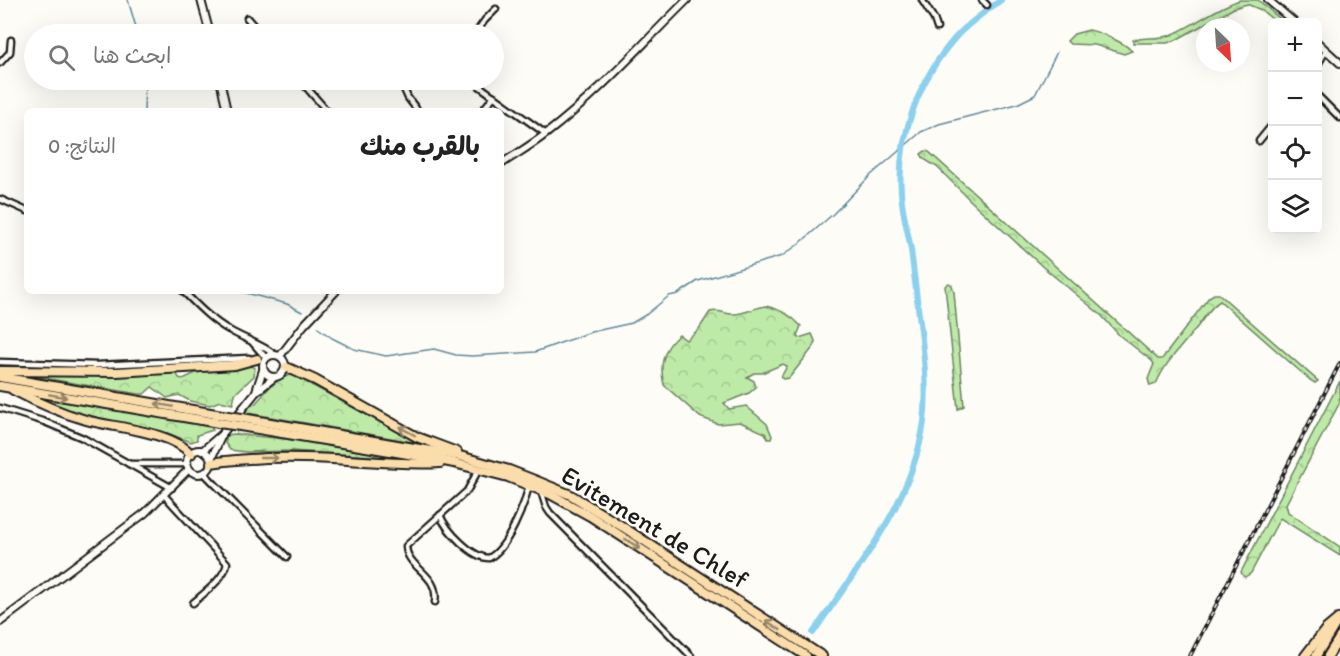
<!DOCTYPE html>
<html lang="ar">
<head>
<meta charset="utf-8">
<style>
  :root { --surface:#fff; --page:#f2f2f2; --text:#222; --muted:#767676; --line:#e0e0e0 }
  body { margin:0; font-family:Itim,"Playpen Sans Arabic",sans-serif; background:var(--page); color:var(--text); direction:rtl }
  .controls { position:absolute; right:18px; top:18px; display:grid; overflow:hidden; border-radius:9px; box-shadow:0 6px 24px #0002 }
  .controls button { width:54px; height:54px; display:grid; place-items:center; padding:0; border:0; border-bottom:2px solid var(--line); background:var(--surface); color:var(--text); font:30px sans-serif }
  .compass { position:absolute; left:1196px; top:18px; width:54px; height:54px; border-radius:50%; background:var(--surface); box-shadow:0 6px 24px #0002; rotate:155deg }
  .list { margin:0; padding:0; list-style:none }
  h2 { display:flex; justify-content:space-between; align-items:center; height:78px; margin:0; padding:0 24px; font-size:26px }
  h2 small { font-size:20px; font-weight:400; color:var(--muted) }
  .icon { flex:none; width:33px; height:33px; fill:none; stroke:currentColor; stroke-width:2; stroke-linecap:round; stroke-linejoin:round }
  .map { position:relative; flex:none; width:1340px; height:656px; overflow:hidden; direction:ltr }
  .search { position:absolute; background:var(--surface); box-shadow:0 6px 24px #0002; left:24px; top:24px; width:480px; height:66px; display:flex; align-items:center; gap:15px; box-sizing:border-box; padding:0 21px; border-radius:33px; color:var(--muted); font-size:22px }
  .panel { position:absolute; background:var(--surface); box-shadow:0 6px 24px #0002; left:24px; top:108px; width:480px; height:186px; border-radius:9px; direction:rtl }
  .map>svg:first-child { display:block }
  .forest { fill:url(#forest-crowns); stroke:#6c8362; stroke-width:1.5 }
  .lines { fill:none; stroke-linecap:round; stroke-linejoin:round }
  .stream { stroke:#5f8899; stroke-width:1.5 }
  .canal { stroke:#8bd0ed; stroke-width:6 }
  .minor-casing { stroke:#1c1c1c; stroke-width:9 }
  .secondary-casing { stroke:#1c1c1c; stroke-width:10 }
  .trunk-casing { stroke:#1c1c1c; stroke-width:12 }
  .minor { stroke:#fdfcf7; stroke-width:4.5 }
  .secondary { stroke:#fdfcf7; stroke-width:6 }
  .trunk { stroke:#fbddab; stroke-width:8 }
  .rail-casing { stroke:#1c1c1c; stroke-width:4 }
  .rail { stroke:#fdfcf7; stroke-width:1.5; stroke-dasharray:4.5; stroke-linecap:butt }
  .trunk-bridge-casing { stroke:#1c1c1c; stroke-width:12; stroke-linecap:butt }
  .trunk-bridge { stroke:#fbddab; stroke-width:8 }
  .oneway { stroke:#97866b }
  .labels { text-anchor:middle; stroke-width:5; stroke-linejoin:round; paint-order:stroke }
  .street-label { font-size:26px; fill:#1c1c1c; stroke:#fdfcf7 }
</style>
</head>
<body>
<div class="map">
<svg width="1340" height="656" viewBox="0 0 1340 656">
  <defs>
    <pattern id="forest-crowns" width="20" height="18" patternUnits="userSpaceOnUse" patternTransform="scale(1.5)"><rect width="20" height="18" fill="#bdeaa7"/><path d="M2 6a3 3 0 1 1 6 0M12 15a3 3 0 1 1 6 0" fill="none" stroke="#a2c88f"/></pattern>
  </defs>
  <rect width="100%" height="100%" fill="#fdfcf7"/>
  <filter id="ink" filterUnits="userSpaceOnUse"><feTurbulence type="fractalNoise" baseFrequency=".0167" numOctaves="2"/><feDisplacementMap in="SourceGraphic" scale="12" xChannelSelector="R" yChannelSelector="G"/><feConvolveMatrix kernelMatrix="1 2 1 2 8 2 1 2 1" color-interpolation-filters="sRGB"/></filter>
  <g filter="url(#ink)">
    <g class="forest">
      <path d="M 1240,0 L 1258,0 L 1284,22 L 1276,22 L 1261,10 L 1247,4 L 1234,8 L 1174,41 L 1167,43 L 1133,43 L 1133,40 C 1146,36 1159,40 1171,35 C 1195,25 1215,8 1240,0 Z"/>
      <path d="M 1089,30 C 1100,32 1125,43 1132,51 L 1124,54 L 1095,45 L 1070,44 L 1067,41 L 1074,34 Z"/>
      <path d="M 925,151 L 929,152 L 1158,359 L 1162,359 L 1209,297 L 1214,294 L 1219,294 L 1318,381 L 1315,383 L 1310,380 L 1220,301 C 1210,307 1205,317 1198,326 C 1183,345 1165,362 1156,384 L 1150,386 L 1148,379 L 1154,364 L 1152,361 L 1119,335 L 1101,315 L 1043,267 L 972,202 L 937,167 L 924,159 L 921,154 Z"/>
      <path d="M 949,283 L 952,285 L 954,292 L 964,406 L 958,409 L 945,286 Z"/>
      <path d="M 766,306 C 780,309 791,315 801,326 L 797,336 L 799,338 L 812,334 L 815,341 L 815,345 L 789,378 L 783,379 L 781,377 L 787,366 L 783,364 L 762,373 L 754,373 L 747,377 L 754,381 L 756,387 L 749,393 L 724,403 L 729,409 L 746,406 L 767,424 L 772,436 L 771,439 L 768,439 L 765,433 L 740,422 L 718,424 L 700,417 L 664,385 C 659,365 663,348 679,335 L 686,340 L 699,329 L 710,312 C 719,309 724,314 733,314 C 742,315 756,307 766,306 Z"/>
      <path d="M 249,365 L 255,368 L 254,376 L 235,394 L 233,404 L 220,401 L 210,405 L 190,401 L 179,395 L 167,398 L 152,387 L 144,394 L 139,394 L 8,372 L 107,376 L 176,372 L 179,378 L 183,379 L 204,369 Z"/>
      <path d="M 290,375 L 295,376 L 419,443 L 242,412 L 241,410 L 255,404 L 275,381 Z"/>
      <path d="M 1340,381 L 1340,402 L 1286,504 L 1288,512 L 1340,547 L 1340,556 L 1280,518 L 1251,573 L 1245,577 L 1243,576 L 1241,572 Z"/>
      <path d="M 34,396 L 190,422 L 211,427 L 213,430 L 197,435 L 197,440 L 191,442 L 162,431 L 76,413 Z"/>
      <path d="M 234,434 L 295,440 L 402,458 L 292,451 L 246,452 L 230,450 L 225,443 L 227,435 Z"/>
    </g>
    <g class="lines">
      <g class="stream">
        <path d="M 128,0 L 138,34"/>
        <path d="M 144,111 L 145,80"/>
        <path d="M 239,291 L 287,304 L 302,312"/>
        <path d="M 318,328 L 332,338 L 354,349 L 386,356 L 434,349 L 456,355 L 472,356 L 535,352 L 591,332 L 632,323 L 647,314 L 669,296 L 678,294 L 698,281 L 782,256 L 799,244 L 833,214 L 871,175 L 921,132 L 939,124 L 1017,104 L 1035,95 L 1057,52"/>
      </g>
      <path class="canal" d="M 813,633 C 858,566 912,504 924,422 C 928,388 924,356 920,323 C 917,299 914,274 911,250 C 908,231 902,212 901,192 C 897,137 919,79 955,38 C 968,23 985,12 1001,0"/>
      <g class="minor-casing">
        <g id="minor">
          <path d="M 922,0 L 934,19 L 937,28"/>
          <path d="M 982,0 L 987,5"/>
          <path d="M 247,18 L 261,34"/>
          <path d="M 475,34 L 485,20 L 496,9"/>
          <path d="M 0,63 L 10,52 L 11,40"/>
          <path d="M 1318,64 L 1326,51"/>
          <path d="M 300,80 L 327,111"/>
          <path d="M 400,80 L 408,98 L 418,111"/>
          <path d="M 471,80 L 546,134"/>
          <path d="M 1318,96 L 1340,118"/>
          <path d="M 482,111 L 494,96"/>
          <path d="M 1259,141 L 1272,125"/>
          <path d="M 0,199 L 27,211"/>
          <path d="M 183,291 C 197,305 211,320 229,330 C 244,339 261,344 274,354"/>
          <path d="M 253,343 L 266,358"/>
          <path d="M 0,362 L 97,365 L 249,358"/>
          <path d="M 0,408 L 45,422 L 83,438 L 172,488"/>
          <path d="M 129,464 L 187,464"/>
          <path d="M 204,473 L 287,557"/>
          <path d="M 541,491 L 546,507 L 550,513 L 691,656"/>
          <path d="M 164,495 L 227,563 C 225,578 204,593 193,603"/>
          <path d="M 440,515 C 446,530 472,558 489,558 C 508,548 524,506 529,486"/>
          <path d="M 435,602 C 440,574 406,568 406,546 L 467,491 L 479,469"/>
        </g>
      </g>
      <g class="secondary-casing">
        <g id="secondary">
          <path d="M 201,0 L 210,34"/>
          <path d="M 1268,0 L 1294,22"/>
          <path d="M 1318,43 L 1340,63"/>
          <path d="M 220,80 L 227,111"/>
          <path d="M 501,164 C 516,154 532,145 547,133 C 598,94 641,45 687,0"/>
          <circle cx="274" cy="366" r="11"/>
          <path d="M 280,356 L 304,325 L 336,291"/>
          <path d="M 256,391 L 263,370"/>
          <circle cx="199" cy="462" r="12"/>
          <path d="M 202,451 L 222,434 L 256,392 L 275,377"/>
          <path d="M 211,459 L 221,437"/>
          <path d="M 0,622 L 145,513 L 189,469"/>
        </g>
      </g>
      <g class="trunk-casing">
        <g id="trunk">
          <path d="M 286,367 L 315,380 L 417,437 L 457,452"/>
          <path d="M 0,371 L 117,372 L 235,365 L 257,359"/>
          <path d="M 0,377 L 222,415"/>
          <path d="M 0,386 L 219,423"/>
          <path d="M 13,390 C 36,402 61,413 86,420 C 116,428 171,431 191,454"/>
          <path d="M 242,418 L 460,456 L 509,470 L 537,481 L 571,495 L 623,527 L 822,656"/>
          <path d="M 240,426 L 414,455 L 454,463 L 508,477 L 550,494 L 590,516 L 806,656"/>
          <path d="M 211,463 C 257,456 303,457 348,460 C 379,462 409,465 440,463"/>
          <path d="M 1305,656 L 1326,629 L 1338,619"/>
          <path d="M 1316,656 L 1335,625"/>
          <path d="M 1328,656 L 1340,637"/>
        </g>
      </g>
      <use href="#minor" class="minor"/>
      <use href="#secondary" class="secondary"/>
      <use href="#trunk" class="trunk"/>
      <g class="rail-casing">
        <path id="rail" d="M 1190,656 L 1340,363"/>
      </g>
      <use href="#rail" class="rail"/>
      <g class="trunk-bridge-casing">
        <g id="trunk-bridge">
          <path d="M 222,415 L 242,418"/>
          <path d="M 219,423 L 240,426"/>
        </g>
      </g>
      <use href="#trunk-bridge" class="trunk-bridge"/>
    </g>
    <defs><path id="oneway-shaft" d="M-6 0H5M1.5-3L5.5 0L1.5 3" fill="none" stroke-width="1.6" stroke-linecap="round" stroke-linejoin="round" transform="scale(1.5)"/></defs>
    <g class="oneway">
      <use href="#oneway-shaft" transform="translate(58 396) rotate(10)"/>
      <use href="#oneway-shaft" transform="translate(164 405) rotate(-170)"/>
      <use href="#oneway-shaft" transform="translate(407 431) rotate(-152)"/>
      <use href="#oneway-shaft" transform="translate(269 458)"/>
      <use href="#oneway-shaft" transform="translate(633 544) rotate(33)"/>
      <use href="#oneway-shaft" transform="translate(773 625) rotate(-147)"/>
    </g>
  </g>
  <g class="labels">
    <g class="street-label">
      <text transform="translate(655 527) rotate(31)" y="9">Evitement de Chlef</text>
    </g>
  </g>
</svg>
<div class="controls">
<button>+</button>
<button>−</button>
<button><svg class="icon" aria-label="locate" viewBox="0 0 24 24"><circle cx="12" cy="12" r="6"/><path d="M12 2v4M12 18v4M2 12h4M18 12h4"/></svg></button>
<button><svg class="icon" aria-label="layers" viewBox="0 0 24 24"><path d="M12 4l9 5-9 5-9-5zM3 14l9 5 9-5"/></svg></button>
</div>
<svg class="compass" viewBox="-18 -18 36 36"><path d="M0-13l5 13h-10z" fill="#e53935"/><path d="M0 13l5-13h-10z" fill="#767676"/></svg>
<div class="search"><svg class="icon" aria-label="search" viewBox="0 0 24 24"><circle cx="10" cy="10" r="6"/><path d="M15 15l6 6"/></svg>ابحث هنا</div>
<section class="panel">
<h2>بالقرب منك<small>النتائج: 0</small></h2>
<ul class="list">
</ul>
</section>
</div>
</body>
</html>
